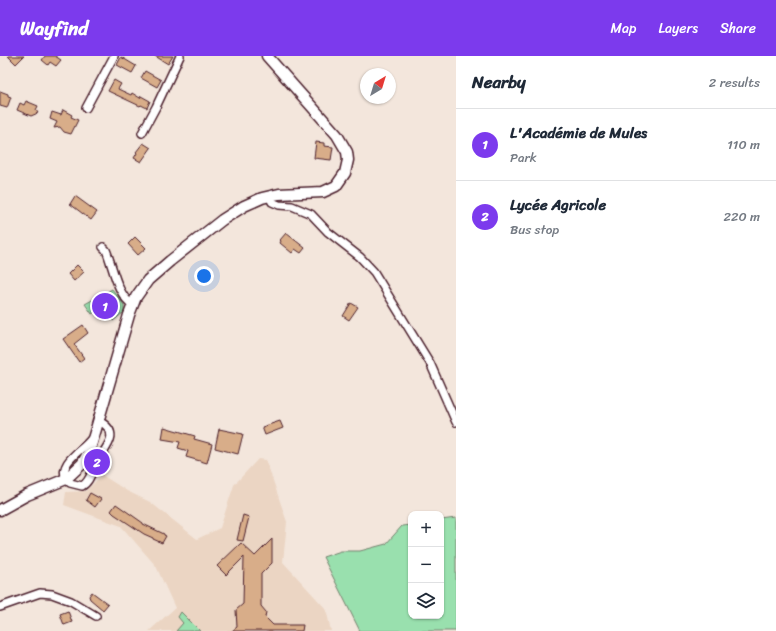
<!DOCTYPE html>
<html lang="en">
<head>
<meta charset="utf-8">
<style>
  :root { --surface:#fff; --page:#f6f6f7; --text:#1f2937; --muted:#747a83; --line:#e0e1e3; --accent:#7c3aed }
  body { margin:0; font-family:Sriracha,sans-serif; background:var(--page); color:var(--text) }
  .controls { position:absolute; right:12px; bottom:12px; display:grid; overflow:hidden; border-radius:8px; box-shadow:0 1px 3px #0004 }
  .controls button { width:36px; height:36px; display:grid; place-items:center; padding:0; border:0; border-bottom:1px solid var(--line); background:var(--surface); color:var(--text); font:20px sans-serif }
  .compass { position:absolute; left:360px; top:12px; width:36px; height:36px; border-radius:50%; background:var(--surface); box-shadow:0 1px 3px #0004; rotate:38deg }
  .you { position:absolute; left:204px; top:220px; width:14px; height:14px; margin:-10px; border:3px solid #fff; border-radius:50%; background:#1a73e8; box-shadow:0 0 0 6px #1a73e833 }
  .badge { display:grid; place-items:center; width:26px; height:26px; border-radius:50%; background:var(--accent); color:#fff; font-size:13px; font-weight:700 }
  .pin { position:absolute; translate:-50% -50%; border:2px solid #fff; box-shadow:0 1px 4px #0006 }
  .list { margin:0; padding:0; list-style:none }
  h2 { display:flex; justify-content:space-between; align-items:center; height:52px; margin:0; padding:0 16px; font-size:17px }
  h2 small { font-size:13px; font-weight:400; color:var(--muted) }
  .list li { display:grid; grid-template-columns:26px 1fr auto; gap:12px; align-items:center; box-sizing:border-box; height:72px; padding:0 16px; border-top:1px solid var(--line) }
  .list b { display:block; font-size:15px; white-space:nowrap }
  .list p { margin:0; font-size:13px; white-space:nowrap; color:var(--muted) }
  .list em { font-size:13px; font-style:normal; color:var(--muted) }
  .icon { flex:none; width:22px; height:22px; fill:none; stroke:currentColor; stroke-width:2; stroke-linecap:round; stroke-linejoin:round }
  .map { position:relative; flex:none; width:456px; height:575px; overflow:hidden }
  header { display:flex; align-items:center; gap:24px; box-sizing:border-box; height:56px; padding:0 20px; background:var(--accent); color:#fff }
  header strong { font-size:19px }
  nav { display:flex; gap:22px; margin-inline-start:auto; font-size:14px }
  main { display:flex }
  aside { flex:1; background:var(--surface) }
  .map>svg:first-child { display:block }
  .built { fill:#ebd5c3 }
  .green { fill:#99e0ae; stroke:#72806c }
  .building { fill:#d8ad89; stroke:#4a1f2b }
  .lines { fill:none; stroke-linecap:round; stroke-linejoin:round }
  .street-casing { stroke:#4a1f2b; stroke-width:10 }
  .secondary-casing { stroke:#4a1f2b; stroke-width:13 }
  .street { stroke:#fff; stroke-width:7 }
  .secondary { stroke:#fff; stroke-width:10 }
</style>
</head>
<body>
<header>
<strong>Wayfind</strong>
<nav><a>Map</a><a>Layers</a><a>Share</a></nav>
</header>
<main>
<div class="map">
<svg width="456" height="575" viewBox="0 0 456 575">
  <rect width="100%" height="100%" fill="#f3e6dc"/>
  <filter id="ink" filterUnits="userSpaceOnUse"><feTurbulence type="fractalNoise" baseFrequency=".025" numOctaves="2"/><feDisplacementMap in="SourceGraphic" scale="8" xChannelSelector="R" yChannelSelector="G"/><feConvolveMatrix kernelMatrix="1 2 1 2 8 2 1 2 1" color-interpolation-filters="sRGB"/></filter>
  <g filter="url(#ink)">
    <path class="built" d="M 258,403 L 266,404 L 287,466 L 283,506 L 326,553 L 331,575 L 149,575 L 175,552 L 156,510 L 121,470 L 64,449 L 66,436 L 86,435 L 102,419 L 127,435 L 150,446 L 197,483 L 220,472 L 234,429 Z"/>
    <g class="green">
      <path d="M 112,233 L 124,249 L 124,256 L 113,265 L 102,251 L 92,258 L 85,248 Z"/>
      <path d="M 456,462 L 456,575 L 360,575 L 323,501 L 341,495 L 360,495 L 386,488 L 402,470 L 411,469 L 411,560 L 441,560 L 441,464 Z"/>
      <path d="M 181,556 L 200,575 L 176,575 L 183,567 L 178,561 Z"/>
    </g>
    <g class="building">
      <path d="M 8,0 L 24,0 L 16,8 Z"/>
      <path d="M 45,0 L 55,0 L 61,4 L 56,10 L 50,6 L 48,9 L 42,4 Z"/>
      <path d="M 155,0 L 173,0 L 168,8 Z"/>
      <path d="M 121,1 L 136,10 L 132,17 L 117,9 Z"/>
      <path d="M 145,15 L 161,24 L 157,31 L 141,22 Z"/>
      <path d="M 114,24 L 121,28 L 118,33 L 131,39 L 132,37 L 140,42 L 141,40 L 150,45 L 147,52 L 141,49 L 140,50 L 108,35 Z"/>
      <path d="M 0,35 L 8,38 L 8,40 L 11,41 L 7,52 L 0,50 Z"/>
      <path d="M 26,45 L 38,50 L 36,54 L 38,57 L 31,60 L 17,54 L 20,47 L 24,49 Z"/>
      <path d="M 63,54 L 72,59 L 71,61 L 78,64 L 71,78 L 64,76 L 60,71 L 54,72 L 57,66 L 50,63 L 52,56 L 61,59 Z"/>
      <path d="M 316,86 L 324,87 L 324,90 L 333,91 L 331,104 L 314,102 Z"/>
      <path d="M 143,87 L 151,92 L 141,106 L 134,102 L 137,97 L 136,96 Z"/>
      <path d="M 75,140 L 97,156 L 91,164 L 70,148 Z"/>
      <path d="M 286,177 L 305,192 L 301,197 L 295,193 L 292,197 L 280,187 L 281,185 L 280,184 Z"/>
      <path d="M 135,181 L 146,192 L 138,199 L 128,188 Z"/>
      <path d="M 77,209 L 84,216 L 74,225 L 68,218 Z"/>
      <path d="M 351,247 L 358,251 L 349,264 L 343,260 Z"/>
      <path d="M 83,269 L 88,277 L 74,288 L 84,302 L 79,306 L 63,283 Z"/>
      <path d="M 280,365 L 283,372 L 265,379 L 262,371 Z"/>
      <path d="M 164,371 L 195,380 L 194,383 L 212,388 L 207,407 L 186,401 L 188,395 L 178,392 L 180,386 L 162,383 Z"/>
      <path d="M 219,373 L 243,378 L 238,398 L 215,392 Z"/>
      <path d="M 90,437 L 101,443 L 95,451 L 86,444 Z"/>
      <path d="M 116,448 L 143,467 L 143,468 L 164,478 L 164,479 L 166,480 L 162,487 L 153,483 L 153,482 L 144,478 L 114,458 L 111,455 Z"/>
      <path d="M 243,459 L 249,461 L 243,485 L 237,484 Z"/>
      <path d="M 272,483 L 272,507 L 261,518 L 261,550 L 266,556 L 265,561 L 273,569 L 303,569 L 302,575 L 232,575 L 237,571 L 236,554 L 243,548 L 244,501 L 226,519 L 217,510 L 241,487 L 255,500 Z"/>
      <path d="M 92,536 L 108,548 L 103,554 L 90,543 L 89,540 Z"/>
      <path d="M 68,555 L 72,566 L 64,569 L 60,558 Z"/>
    </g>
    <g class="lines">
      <g class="street-casing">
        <g id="street">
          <path d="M 86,52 L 114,0"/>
          <path d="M 142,77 L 156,51 L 180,0"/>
          <path d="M 269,140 L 272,146 L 279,149 L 292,150 L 311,158 L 328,176 L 360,201 L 374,216 L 430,307 L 456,366"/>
          <path d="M 103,191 L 106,194 C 113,210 117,240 133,249"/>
          <path d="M 91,383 C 82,395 58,406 66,423 L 70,427 L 82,430 C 90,426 92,414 97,406 C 106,391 122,377 99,365"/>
          <path d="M 0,551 L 40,537 L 52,538 L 71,545 L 96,560"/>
        </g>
      </g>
      <g class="secondary-casing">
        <path id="secondary" d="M 0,454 L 27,439 L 66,423 L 82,408 L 89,396 L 96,373 L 129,259 L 136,241 L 148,224 L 170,205 L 222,164 L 244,150 L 262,142 L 279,138 L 323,136 L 336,130 L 345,117 L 348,104 L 347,96 L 337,79 L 267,0"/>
      </g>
      <use href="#street" class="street"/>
      <use href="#secondary" class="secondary"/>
    </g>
  </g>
</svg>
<div class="controls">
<button>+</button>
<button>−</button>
<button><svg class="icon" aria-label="layers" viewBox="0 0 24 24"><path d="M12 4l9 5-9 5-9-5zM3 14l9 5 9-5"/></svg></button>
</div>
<svg class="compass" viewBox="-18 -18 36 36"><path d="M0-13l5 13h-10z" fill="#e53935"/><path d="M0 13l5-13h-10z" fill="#747a83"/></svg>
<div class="you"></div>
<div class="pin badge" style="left:105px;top:250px">1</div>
<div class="pin badge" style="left:97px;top:406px">2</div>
</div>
<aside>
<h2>Nearby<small>2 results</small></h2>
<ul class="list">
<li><span class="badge">1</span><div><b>L'Académie de Mules</b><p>Park</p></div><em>110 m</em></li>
<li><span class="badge">2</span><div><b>Lycée Agricole</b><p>Bus stop</p></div><em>220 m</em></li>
</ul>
</aside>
</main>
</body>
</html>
